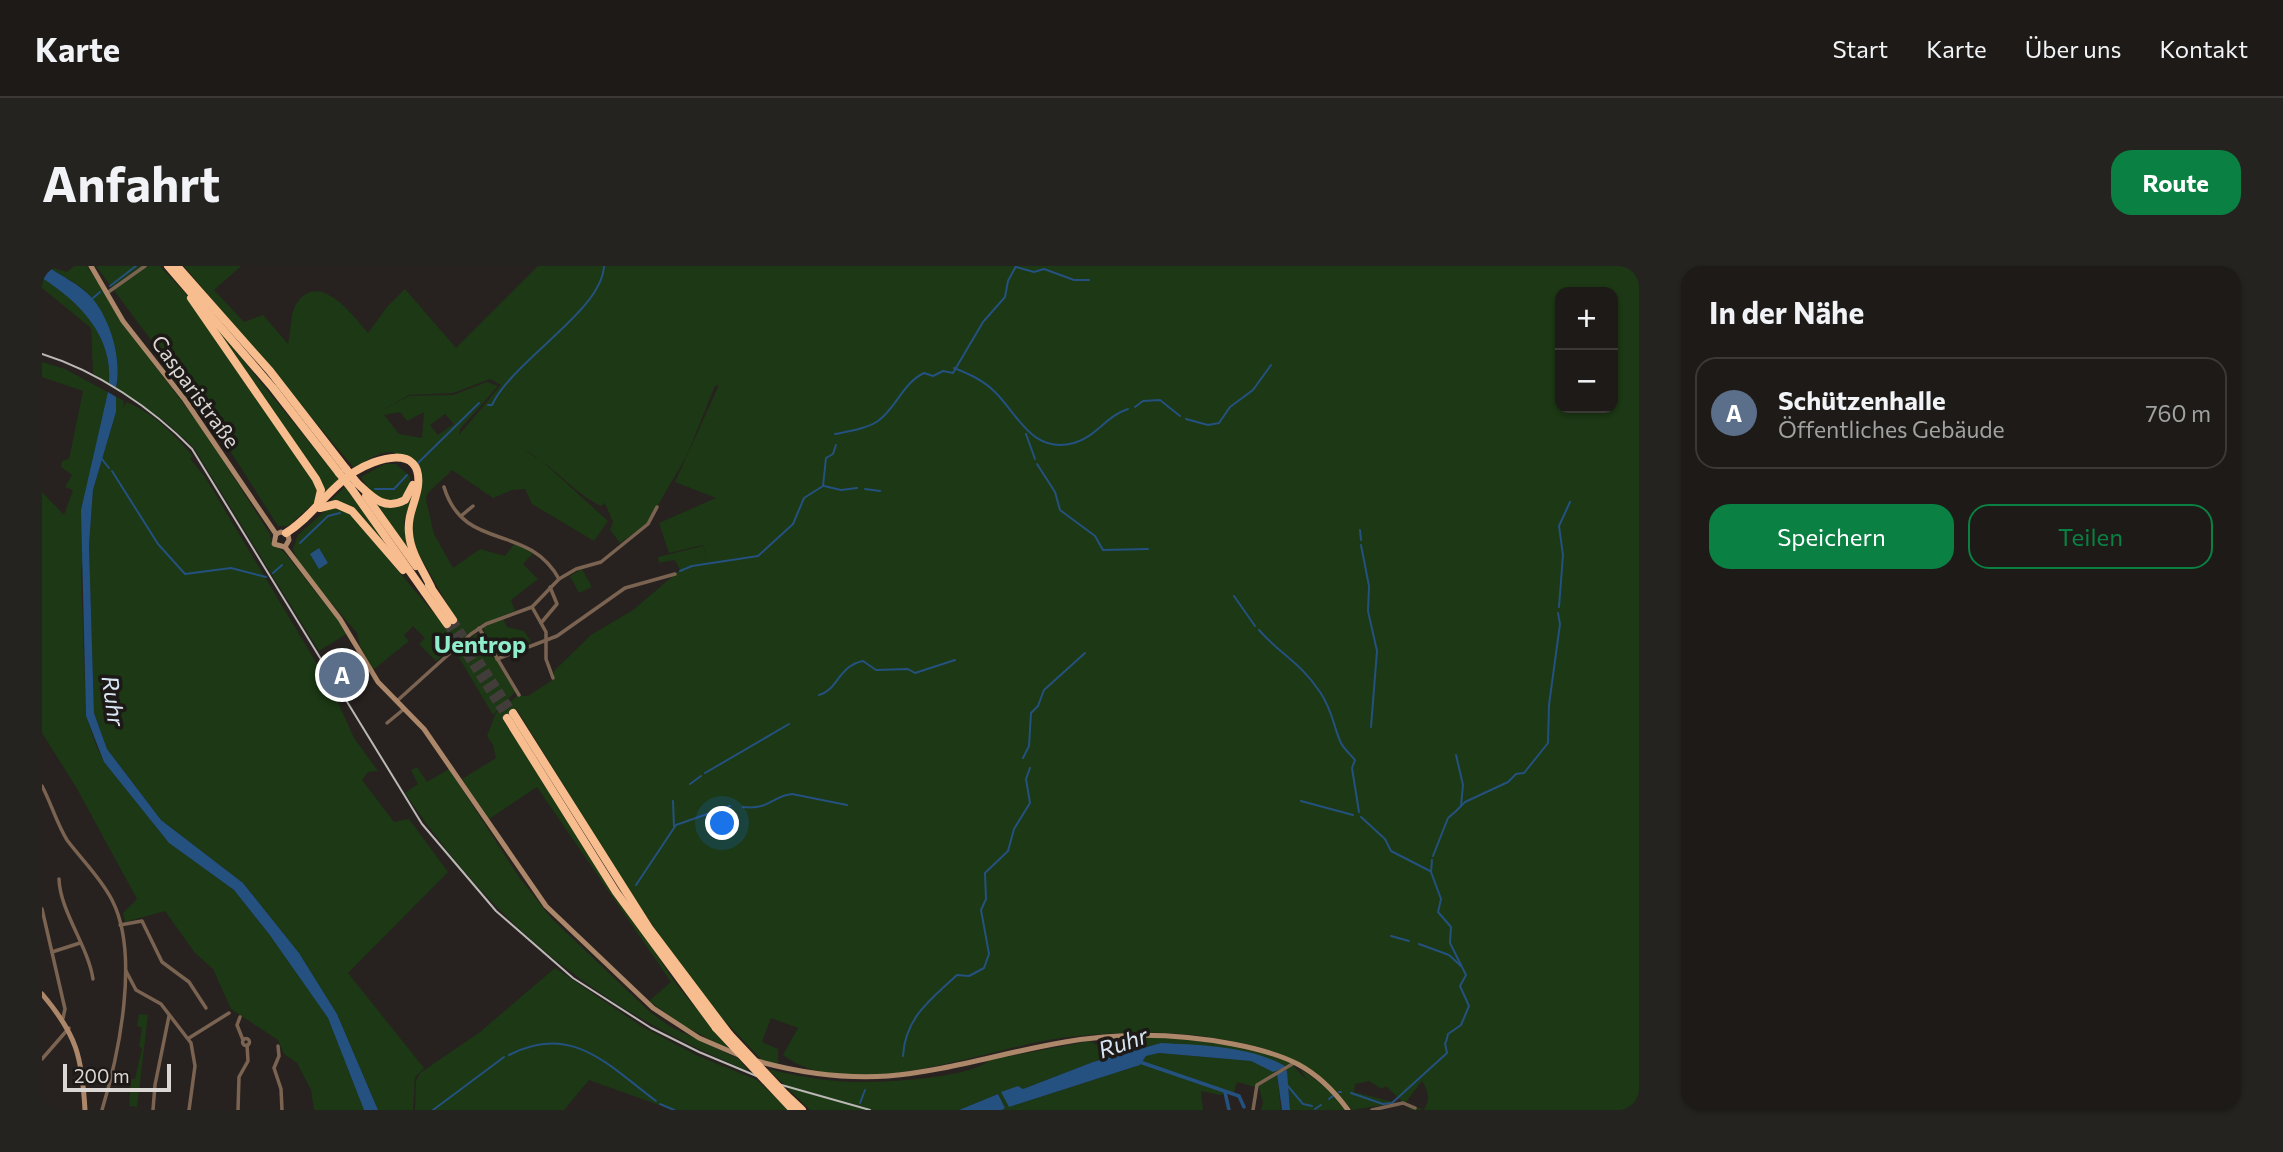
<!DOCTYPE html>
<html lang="de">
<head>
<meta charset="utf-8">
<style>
  :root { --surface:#1d1a17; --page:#252320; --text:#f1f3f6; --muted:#a0a1a1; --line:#3b3836; --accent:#0b8043 }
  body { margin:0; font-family:Commissioner,sans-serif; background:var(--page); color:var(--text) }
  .controls { position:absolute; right:21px; top:21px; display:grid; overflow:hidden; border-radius:14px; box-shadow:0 2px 5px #0004 }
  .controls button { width:63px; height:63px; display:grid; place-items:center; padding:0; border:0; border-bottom:2px solid var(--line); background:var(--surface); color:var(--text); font:35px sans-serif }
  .scale { position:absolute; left:21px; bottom:18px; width:108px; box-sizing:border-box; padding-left:7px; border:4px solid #dad7d5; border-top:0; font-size:19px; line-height:24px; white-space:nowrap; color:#dad7d5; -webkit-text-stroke:5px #1d1916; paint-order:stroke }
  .you { position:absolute; left:681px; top:558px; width:24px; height:24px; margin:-18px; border:5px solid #fff; border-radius:50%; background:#1a73e8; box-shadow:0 0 0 10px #1a73e833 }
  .badge { display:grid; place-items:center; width:46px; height:46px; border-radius:50%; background:var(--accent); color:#fff; font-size:23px; font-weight:700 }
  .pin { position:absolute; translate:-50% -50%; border:4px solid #fff; box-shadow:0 2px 7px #0006 }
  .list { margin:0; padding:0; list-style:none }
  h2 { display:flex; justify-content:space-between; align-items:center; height:91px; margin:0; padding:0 28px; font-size:30px }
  h2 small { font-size:23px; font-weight:400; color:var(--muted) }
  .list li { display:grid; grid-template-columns:46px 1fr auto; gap:21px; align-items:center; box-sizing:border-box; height:112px; margin:0 14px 14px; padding:0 14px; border:2px solid var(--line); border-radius:21px }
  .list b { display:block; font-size:26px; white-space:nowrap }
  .list p { margin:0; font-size:23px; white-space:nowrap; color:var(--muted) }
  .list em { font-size:23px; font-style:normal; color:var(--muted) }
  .actions { display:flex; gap:14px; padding:21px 28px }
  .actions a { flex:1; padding:16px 0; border:2px solid var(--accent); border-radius:21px; text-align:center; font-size:24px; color:var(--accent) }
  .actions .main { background:var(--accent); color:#fff }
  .map { position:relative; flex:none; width:1597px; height:844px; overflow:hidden; border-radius:21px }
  header { display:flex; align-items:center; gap:42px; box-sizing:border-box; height:98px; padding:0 35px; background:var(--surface); border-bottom:2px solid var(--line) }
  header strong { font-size:33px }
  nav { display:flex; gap:38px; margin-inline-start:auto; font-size:24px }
  .intro { display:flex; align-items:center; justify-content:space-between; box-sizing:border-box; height:168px; padding:0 42px }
  h1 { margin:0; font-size:49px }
  .button { padding:18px 32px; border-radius:21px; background:var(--accent); color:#fff; font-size:24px; font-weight:700 }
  main { display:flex; gap:42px; padding:0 42px }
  aside { flex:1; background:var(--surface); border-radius:21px; box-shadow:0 2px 5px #0004 }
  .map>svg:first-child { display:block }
  .green { fill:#1c3814; fill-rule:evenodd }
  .water { fill:#24517f }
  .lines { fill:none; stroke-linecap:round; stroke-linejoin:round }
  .stream { stroke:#24517f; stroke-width:2 }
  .canal { stroke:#24517f; stroke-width:3.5 }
  .highway-tunnel { stroke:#423d3a; stroke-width:8; stroke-dasharray:8 4; stroke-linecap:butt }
  .street { stroke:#7b6351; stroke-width:3.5 }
  .secondary { stroke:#ad876a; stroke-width:5 }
  .highway { stroke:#f7bd8f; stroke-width:8 }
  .rail { stroke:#bbb8b6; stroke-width:2 }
  .highway-bridge { stroke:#f7bd8f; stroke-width:8 }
  .labels { text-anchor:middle; stroke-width:7; stroke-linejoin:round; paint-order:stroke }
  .street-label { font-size:21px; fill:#dad7d5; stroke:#1d1916 }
  .water-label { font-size:23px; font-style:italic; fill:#d8e5f4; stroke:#1d1916 }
  .quarter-label { font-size:24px; font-weight:bold; fill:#8feccd; stroke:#1d1916 }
</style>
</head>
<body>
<header>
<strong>Karte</strong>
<nav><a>Start</a><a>Karte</a><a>Über uns</a><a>Kontakt</a></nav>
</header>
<div class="intro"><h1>Anfahrt</h1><a class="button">Route</a></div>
<main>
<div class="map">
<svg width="1597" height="844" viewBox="0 0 1597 844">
  <rect width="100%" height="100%" fill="#27221f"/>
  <g class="green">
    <path d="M 5,0 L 25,6 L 32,0 L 45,0 L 103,87 L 160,162 L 228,268 L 229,277 L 242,286 L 306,367 L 277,385 L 152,182 L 123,155 L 74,122 C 79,96 66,53 50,32 C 40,19 18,9 5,0 Z"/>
    <path d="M 54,0 L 118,0 L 145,29 L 277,222 L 273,236 L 246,260 L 236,260 L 169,155 Z"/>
    <path d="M 142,0 L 199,0 L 172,24 L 202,56 L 221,49 L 246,78 C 249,66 248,50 253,40 C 275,1 311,49 326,67 L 345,41 L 363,23 L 414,82 L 496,0 L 1597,0 L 1597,844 L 1382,844 C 1388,833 1387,826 1380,815 L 1364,836 L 1381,844 L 1369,844 L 1344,820 L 1340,823 L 1327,815 L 1313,818 L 1312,826 L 1355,837 L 1310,844 C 1272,798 1243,785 1184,774 C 1132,764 1079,765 1026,771 C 948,780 809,841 741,789 L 756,762 L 729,752 L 720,776 L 736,783 L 736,798 L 720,794 L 676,748 L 639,701 L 586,623 L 475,444 L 461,454 L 632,715 L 688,784 L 642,760 L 607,735 L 629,716 L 495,521 L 447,553 L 420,513 L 454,492 L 451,479 L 445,470 L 454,447 L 464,438 L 476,430 L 486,430 L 512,413 L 512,405 L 549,369 L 591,344 L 638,304 L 633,294 L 617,297 L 616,291 L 661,280 L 667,297 L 661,279 L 627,287 L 617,257 L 674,232 L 633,216 L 677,119 L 673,120 L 645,189 L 605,258 L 578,277 L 568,264 L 571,256 L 563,237 L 559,240 C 530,226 511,198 482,184 L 500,195 L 566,255 L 552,275 L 490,238 L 483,223 L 470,224 L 451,232 L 410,204 L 385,228 L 384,234 L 392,268 L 411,302 L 438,283 L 463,290 L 473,277 L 491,287 L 481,298 L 496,313 L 469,334 L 473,345 L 438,359 L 394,395 L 377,378 L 383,372 L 371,360 L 362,369 L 367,375 L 331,404 L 318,380 L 315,367 L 257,299 L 251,283 L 256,269 L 286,242 L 305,244 L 401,358 L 412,350 L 370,276 L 368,258 L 379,216 C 357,179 349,179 312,202 ZM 1518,26 L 1571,26 L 1571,142 L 1518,142 ZM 448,113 L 459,119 L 417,169 L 418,163 L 456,120 L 445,116 L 411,129 L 367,130 L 339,145 L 367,129 L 411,127 ZM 358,146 L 365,155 L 382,146 L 380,172 L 357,168 L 342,149 ZM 403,148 L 412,158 L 396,169 L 388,159 Z"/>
    <path d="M 0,12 C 37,36 71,69 67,118 L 51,107 L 49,62 L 0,22 Z"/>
    <path d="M 167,52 L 297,213 L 280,231 L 281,224 Z"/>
    <path d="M 0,96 L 23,103 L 82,135 L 81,144 L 84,136 C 111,146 132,169 151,190 L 148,193 L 163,211 L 290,423 L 312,472 L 336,505 L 326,506 L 320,514 L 352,556 L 367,553 L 406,606 L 306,707 L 382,802 L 373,811 L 371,844 L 336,844 L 295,748 L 257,687 L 201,617 L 119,554 L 65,483 L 52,447 L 47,279 L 51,224 L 74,146 L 66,127 L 39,305 L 44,450 L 54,479 L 62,496 L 127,577 L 192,624 L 227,668 L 286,752 L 322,844 L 272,844 L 269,824 L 255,797 L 242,788 L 236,774 L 189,743 L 171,703 L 153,687 L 123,645 L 83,656 L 81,647 L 95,633 L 34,521 L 0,467 L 0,226 L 22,249 L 31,224 L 23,221 L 30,209 L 19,201 L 20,195 L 27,193 L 41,125 L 0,111 Z"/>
    <path d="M 343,198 L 354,198 L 368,210 C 370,230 351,244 333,230 C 328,226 323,217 319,211 Z"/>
    <path d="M 303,221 L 366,306 L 313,246 L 284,239 Z"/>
    <path d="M 370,230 L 362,256 L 366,285 L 334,237 L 362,238 Z"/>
    <path d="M 540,303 L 550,321 L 537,327 L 528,310 Z"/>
    <path d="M 461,353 L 465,361 L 482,365 L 489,376 L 455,389 L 442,366 L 442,361 Z"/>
    <path d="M 434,368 L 439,369 L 473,426 L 451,449 L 413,385 Z"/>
    <path d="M 375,501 L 385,516 L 407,503 L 477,611 L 510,653 L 608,746 L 629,761 L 697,793 L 706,805 C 556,742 454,662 363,527 L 376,518 L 369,504 Z"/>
    <path d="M 513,702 L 599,760 L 656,790 L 715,814 L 747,844 L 631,844 L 547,814 L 522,844 L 373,844 L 374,815 L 378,807 L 438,766 Z"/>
    <path d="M 97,748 L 106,749 L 95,841 L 87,840 L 89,813 L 93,813 L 100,782 L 97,781 L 100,762 L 95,760 Z"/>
    <path d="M 1103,771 C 1127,771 1231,780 1247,795 C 1253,801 1259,809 1266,815 L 1258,803 L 1285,822 L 1303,844 L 1248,844 L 1245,804 L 1235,808 L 1239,844 L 1219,844 L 1221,836 L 1217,822 L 1195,816 L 1192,826 L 1178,829 L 1159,825 L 1161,844 L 960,844 L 963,842 L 956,828 L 917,844 L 768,844 L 726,803 C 754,810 783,815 811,816 C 838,817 931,812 947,794 L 1048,775 L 1067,786 ZM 1119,777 L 1233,794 L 1231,806 L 1209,795 L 1117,787 L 1104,790 L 1098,799 L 967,841 L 976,820 L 981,823 L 1051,796 Z"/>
  </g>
  <g class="water">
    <path d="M 0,0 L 5,0 C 19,10 39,19 50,32 C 69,54 80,94 74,122 L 67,118 C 71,69 37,36 0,12 Z"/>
    <path d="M 66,126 L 74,131 L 74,146 L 51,224 L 47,279 L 52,447 L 65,483 L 119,554 L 201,617 L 257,687 L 295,748 L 336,844 L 322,844 L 286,752 L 227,668 L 192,624 L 127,577 L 62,496 L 44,450 L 39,244 Z"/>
    <path d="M 277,282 L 286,297 L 277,303 L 268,288 Z"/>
    <path d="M 1119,777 C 1158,779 1211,780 1244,801 L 1231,806 L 1209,795 L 1117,787 L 1104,790 L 1098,799 L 967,841 L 959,826 L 976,820 L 981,823 L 1051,796 Z"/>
    <path d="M 1245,804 L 1248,844 L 1240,844 L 1235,808 Z"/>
    <path d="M 956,828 L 963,842 L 960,844 L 917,844 Z"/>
  </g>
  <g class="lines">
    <g class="stream">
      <path d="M 974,1 L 992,6 L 1002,3 L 1032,14 L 1047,14"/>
      <path d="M 68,20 L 94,0"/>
      <path d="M 51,32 L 58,26"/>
      <path d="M 912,102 C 927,108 941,114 953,126 C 977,150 990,188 1032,177 C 1055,170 1064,150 1086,143"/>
      <path d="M 446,139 L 450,139 C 472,93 560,45 562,0"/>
      <path d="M 1093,141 L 1101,135 L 1118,134 L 1138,150"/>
      <path d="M 1144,153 L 1166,159 L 1177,157 L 1188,141 L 1211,124 L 1229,99"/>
      <path d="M 793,168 C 807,165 824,163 836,155 C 854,142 861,117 882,107 L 891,110 L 901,105 L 911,107 L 941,56 L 963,31 L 966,15 L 974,0"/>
      <path d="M 984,168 L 993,193"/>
      <path d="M 59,192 L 67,202"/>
      <path d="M 376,197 L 437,137"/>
      <path d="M 995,198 L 1013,226 L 1018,244 L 1053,270 L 1061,284 L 1106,283"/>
      <path d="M 70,205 L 116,278 L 143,308 L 189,302 L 224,311"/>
      <path d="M 782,220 L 799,224 L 815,222"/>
      <path d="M 333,223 L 352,223 L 365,209"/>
      <path d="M 823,223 L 838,225"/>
      <path d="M 1318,264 L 1319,274"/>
      <path d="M 258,277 L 286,250 L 298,247"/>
      <path d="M 1319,279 L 1327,320 L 1326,345 L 1335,385 L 1329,461"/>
      <path d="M 638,305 L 650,300 L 716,290 L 751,258 L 762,232 L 781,220 L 784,192 L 791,188 L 794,179"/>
      <path d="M 231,307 L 240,299"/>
      <path d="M 1192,330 L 1213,360"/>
      <path d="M 1517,341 L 1521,289 L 1517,260 L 1528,236"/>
      <path d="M 1217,364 C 1238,388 1259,397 1278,426 C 1291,445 1291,460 1299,477 C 1302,483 1309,489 1313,494 L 1310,502 L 1317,546"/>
      <path d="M 777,429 C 796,424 796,400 821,395 L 834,404 L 866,403 L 873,407 L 913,394"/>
      <path d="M 1414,489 L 1421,519 L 1419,540"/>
      <path d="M 981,492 L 987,480 L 989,447 L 996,440 L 1002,424 L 1043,387"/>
      <path d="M 663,507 L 747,458"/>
      <path d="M 648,518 L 659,510"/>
      <path d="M 631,535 L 632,561"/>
      <path d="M 1259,535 L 1311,549"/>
      <path d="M 701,541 C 728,544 730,530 750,528 L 805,539"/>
      <path d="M 1319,551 L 1343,573 L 1349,585 L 1388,605"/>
      <path d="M 1391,590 L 1406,552 L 1413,546 L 1423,536 L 1466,516 L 1474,508 L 1482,507 L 1506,477 L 1507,439 L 1518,358 L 1516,347"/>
      <path d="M 1390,594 L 1389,606 L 1399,633 L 1396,646 L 1409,661 L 1408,677 L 1424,709 L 1418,720 L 1427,740 L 1419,759 L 1406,768 L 1404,776"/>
      <path d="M 594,619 L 634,559 L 688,540"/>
      <path d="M 1349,670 L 1367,675"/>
      <path d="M 1377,678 L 1407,689 L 1419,700"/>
      <path d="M 467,789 C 530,756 567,800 614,835"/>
      <path d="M 861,790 C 863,752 888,734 915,709 L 927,710 L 942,702 L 947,688 L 939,644 L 944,633 L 943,607 L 966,585 L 972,563 L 988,537 L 984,513 L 988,502"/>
      <path d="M 1245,819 L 1261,838 L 1270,840"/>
      <path d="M 1297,826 L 1299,826"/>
      <path d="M 1309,827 L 1341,838 L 1350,837 L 1405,787 L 1403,777"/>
      <path d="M 1287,833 L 1291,830"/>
      <path d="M 818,837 L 823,824"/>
      <path d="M 618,838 L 632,844"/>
      <path d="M 1273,843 L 1279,839"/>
      <path d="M 391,844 L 462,791"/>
    </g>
    <g class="canal">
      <path d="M 1095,795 L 1197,830 L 1202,841"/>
      <path d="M 1183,826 L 1187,844"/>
    </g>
    <g class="highway-tunnel">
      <path d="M 411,354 L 471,447"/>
      <path d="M 405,358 L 465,452"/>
    </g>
    <g class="street">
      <path d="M 65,27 L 103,0"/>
      <path d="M 402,221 C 422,287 486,256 517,313"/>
      <path d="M 419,250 L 431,240"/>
      <path d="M 490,341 L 504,366 L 504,393 L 511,412"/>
      <path d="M 499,357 L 515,338 L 508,321"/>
      <path d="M 437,362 L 477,429"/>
      <path d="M 455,393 L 515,370 L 583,322 L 633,308"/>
      <path d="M 356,434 L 429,368 L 444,358 L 490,341 L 517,313 L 534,303 L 559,296 L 606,258 L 615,241"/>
      <path d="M 345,457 L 362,443"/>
      <path d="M 0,520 C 9,537 15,558 25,574 C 40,594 59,612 70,634 C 98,688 77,788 60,844"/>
      <path d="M 17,613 C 18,645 46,680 51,713"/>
      <path d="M 0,643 L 23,743 L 21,752"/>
      <path d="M 78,659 L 100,655 L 120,696 L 147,716 L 164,742"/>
      <path d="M 10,686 L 38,677"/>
      <path d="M 84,705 L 94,724 L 119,738 L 149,777 L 153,800 L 147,844"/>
      <path d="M 198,751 L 195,759 L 201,774"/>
      <path d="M 147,772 L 187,747"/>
      <circle cx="204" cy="776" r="3.5"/>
      <path d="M 236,780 L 237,790 L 232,802 L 239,823 L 240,844"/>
      <path d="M 0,793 L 27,762"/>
      <path d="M 111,844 L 113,819 L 127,750"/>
      <path d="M 196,844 L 197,811 L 206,795 L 205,779"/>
      <path d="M 1211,844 L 1215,819 L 1252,797"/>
      <path d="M 1330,844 L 1361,837 L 1373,842"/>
    </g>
    <g class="secondary">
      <path d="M 49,0 L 81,55 L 143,134 L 234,268"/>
      <path d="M 234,268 L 239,266 L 246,269 L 247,274 L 243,281"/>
      <path d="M 234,268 L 232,278 L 243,281"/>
      <path d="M 243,281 L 298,353 L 336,416 L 382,463 L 504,640 L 611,742 L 657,772 L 699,790"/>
      <path d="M 0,728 C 35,769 40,791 43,844"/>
      <path d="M 715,795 C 758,807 801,813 846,810 C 906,805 963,786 1023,776 C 1080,766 1134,767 1191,778 C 1243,788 1274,800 1306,844"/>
    </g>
    <g class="highway">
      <path d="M 126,0 L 231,122 L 297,207"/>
      <path d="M 135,0 L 228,105 L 304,203"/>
      <path d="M 149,32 L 274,213 L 279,224 L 276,237"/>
      <path d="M 315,217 C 330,231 342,245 363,234 L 371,219"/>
      <path d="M 309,222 L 405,358"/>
      <path d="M 324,230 L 374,300"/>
      <path d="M 278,242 L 294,238 L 310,245 L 361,304"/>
      <path d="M 244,267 C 270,251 286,223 312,206 C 332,193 381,176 376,220 C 374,236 365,249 367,267 C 368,286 381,304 389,321"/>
      <path d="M 387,319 L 411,354"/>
      <path d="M 471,447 L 607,662 L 687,768"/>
      <path d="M 465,452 L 574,626 L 674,762"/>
      <path d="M 744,829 L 760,844"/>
    </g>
    <path class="rail" d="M 0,88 C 55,105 110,142 150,183 L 380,558 L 454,645 L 531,712 L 609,762 L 657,786 L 729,816 L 828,844"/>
    <g class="highway-bridge">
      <path d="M 304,203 L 315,217"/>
      <path d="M 297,207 L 309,222"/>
      <path d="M 674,762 L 751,844"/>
      <path d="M 687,768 L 744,829"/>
    </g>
  </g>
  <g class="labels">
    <g class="street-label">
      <text transform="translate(153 126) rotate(54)" y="7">Casparistraße</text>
    </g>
    <g class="water-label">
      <text transform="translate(71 435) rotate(82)" y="8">Ruhr</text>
      <text transform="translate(1081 777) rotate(-19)" y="8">Ruhr</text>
    </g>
    <g class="quarter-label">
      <text x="438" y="387">Uentrop</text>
    </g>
  </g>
</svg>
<div class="controls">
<button>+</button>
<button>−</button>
</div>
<div class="scale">200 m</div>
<div class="you"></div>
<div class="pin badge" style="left:300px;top:409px;background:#5c6f8a">A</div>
</div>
<aside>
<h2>In der Nähe<small></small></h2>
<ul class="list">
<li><span class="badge" style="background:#5c6f8a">A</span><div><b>Schützenhalle</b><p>Öffentliches Gebäude</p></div><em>760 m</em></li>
</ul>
<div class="actions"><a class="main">Speichern</a><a>Teilen</a></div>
</aside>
</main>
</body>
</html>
